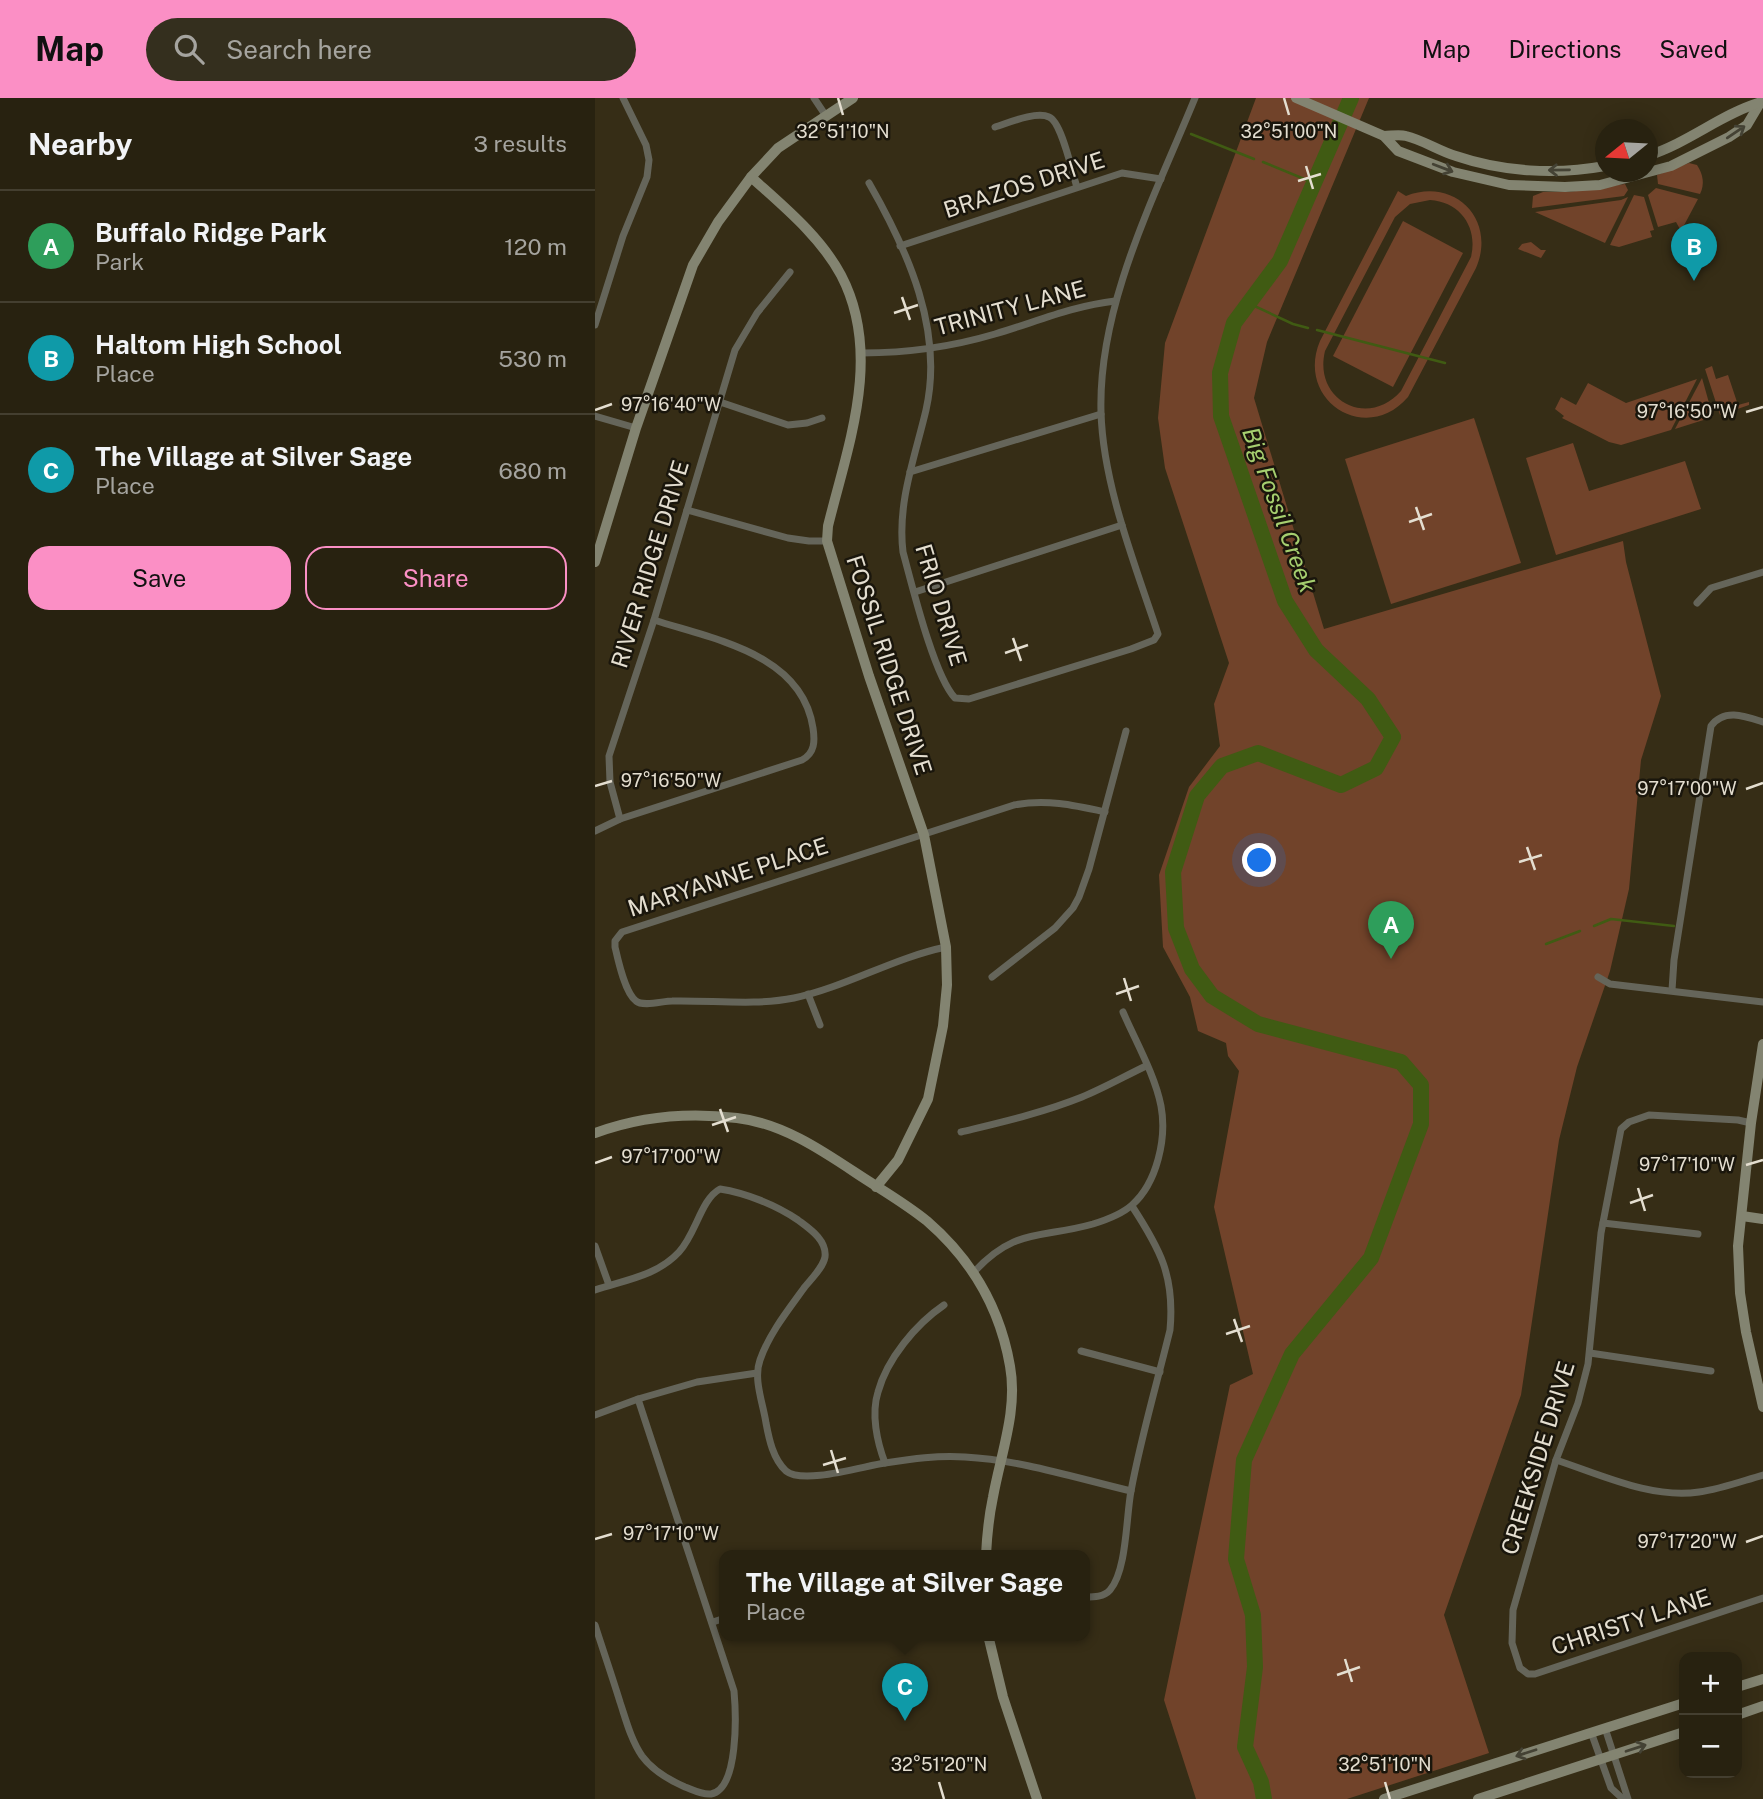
<!DOCTYPE html>
<html lang="en">
<head>
<meta charset="utf-8">
<style>
  :root { --surface:#282210; --page:#342f1e; --text:#f1f3f6; --muted:#a5a49f; --line:#443f30; --accent:#fb8fc5 }
  body { margin:0; font-family:"Public Sans",sans-serif; background:var(--page); color:var(--text) }
  .controls { position:absolute; right:21px; bottom:21px; display:grid; overflow:hidden; border-radius:14px; box-shadow:0 4px 18px #0003 }
  .controls button { width:63px; height:63px; display:grid; place-items:center; padding:0; border:0; border-bottom:2px solid var(--line); background:var(--surface); color:var(--text); font:35px sans-serif }
  .compass { position:absolute; left:1000px; top:21px; width:63px; height:63px; border-radius:50%; background:var(--surface); box-shadow:0 4px 18px #0003; rotate:252deg }
  .you { position:absolute; left:665px; top:763px; width:24px; height:24px; margin:-18px; border:5px solid #fff; border-radius:50%; background:#1a73e8; box-shadow:0 0 0 10px #1a73e833 }
  .badge { display:grid; place-items:center; width:46px; height:46px; border-radius:50%; background:var(--accent); color:#fff; font-size:23px; font-weight:700 }
  .pin { position:absolute; translate:-50% -58px; filter:drop-shadow(0 2px 4px #0008) }
  .pin::after { content:''; position:absolute; top:37px; width:24px; height:21px; background:inherit; clip-path:polygon(0 0,100% 0,50% 100%) }
  .popup { position:absolute; left:124px; top:1452px; width:371px; height:91px; box-sizing:border-box; display:grid; place-content:center; border-radius:14px; background:var(--surface); filter:drop-shadow(0 2px 5px #0005); font-size:23px; white-space:nowrap; color:var(--muted) }
  .popup b { font-size:26px; color:var(--text) }
  .popup::after { content:''; position:absolute; left:50%; top:100%; margin-left:-14px; border:14px solid transparent; border-top-color:var(--surface) }
  .list { margin:0; padding:0; list-style:none }
  h2 { display:flex; justify-content:space-between; align-items:center; height:91px; margin:0; padding:0 28px; font-size:30px }
  h2 small { font-size:23px; font-weight:400; color:var(--muted) }
  .list li { display:grid; grid-template-columns:46px 1fr auto; gap:21px; align-items:center; box-sizing:border-box; height:112px; padding:0 28px; border-top:2px solid var(--line) }
  .list b { display:block; font-size:26px; white-space:nowrap }
  .list p { margin:0; font-size:23px; white-space:nowrap; color:var(--muted) }
  .list em { font-size:23px; font-style:normal; color:var(--muted) }
  .actions { display:flex; gap:14px; padding:21px 28px }
  .actions a { flex:1; padding:16px 0; border:2px solid var(--accent); border-radius:21px; text-align:center; font-size:24px; color:var(--accent) }
  .actions .main { background:var(--accent); color:#111 }
  .icon { flex:none; width:38px; height:38px; fill:none; stroke:currentColor; stroke-width:2; stroke-linecap:round; stroke-linejoin:round }
  .map { position:relative; flex:none; width:1168px; height:1701px; overflow:hidden }
  header { display:flex; align-items:center; gap:42px; box-sizing:border-box; height:98px; padding:0 35px; background:var(--accent); color:#111 }
  header strong { font-size:33px }
  nav { display:flex; gap:38px; margin-inline-start:auto; font-size:24px }
  .search { width:490px; height:63px; background:var(--page); display:flex; align-items:center; gap:18px; box-sizing:border-box; padding:0 24px; border-radius:38px; color:var(--muted); font-size:26px }
  main { display:flex }
  aside { flex:1; background:var(--surface) }
  .map>svg:first-child { display:block }
  .green { fill:#71432a; fill-rule:evenodd }
  .lines { fill:none; stroke-linecap:round; stroke-linejoin:round }
  .stream { stroke:#405b13; stroke-width:2.5 }
  .river { stroke:#405b13; stroke-width:16 }
  .street { stroke:#65655a; stroke-width:7 }
  .secondary { stroke:#838471; stroke-width:10 }
  .oneway { stroke:#444234 }
  .ticks { fill:none; stroke:#e4ded0; stroke-width:2.5 }
  .labels { text-anchor:middle; stroke-width:5; stroke-linejoin:round; paint-order:stroke }
  .street-label { font-size:23px; fill:#e4ded0; stroke:#1a160c }
  .water-label { font-size:24px; font-style:italic; fill:#a6cf6f; stroke:#1a160c }
  .ticks-label { font-size:18px; text-anchor:middle; fill:#e4ded0; stroke:#1a160c; stroke-width:5; stroke-linejoin:round; paint-order:stroke }
</style>
</head>
<body>
<header>
<strong>Map</strong>
<div class="search"><svg class="icon" aria-label="search" viewBox="0 0 24 24"><circle cx="10" cy="10" r="6"/><path d="M15 15l6 6"/></svg>Search here</div>
<nav><a>Map</a><a>Directions</a><a>Saved</a></nav>
</header>
<main>
<aside>
<h2>Nearby<small>3 results</small></h2>
<ul class="list">
<li><span class="badge" style="background:#2e9e5b">A</span><div><b>Buffalo Ridge Park</b><p>Park</p></div><em>120 m</em></li>
<li><span class="badge" style="background:#0f9aa8">B</span><div><b>Haltom High School</b><p>Place</p></div><em>530 m</em></li>
<li><span class="badge" style="background:#0f9aa8">C</span><div><b>The Village at Silver Sage</b><p>Place</p></div><em>680 m</em></li>
</ul>
<div class="actions"><a class="main">Save</a><a>Share</a></div>
</aside>
<div class="map">
<svg width="1168" height="1701" viewBox="0 0 1168 1701">
  <rect width="100%" height="100%" fill="#362d16"/>
  <g class="green">
    <path d="M 661,0 L 774,0 L 672,244 L 659,300 L 729,531 L 1028,443 L 1031,464 L 1066,598 L 1046,662 L 1034,791 L 1015,873 L 982,969 L 964,1042 L 926,1297 L 849,1517 L 894,1655 L 752,1701 L 601,1701 L 569,1602 L 635,1287 L 658,1276 L 619,1109 L 644,973 L 633,958 L 631,945 L 603,933 L 595,899 L 568,849 L 564,777 L 594,689 L 625,648 L 619,606 L 634,565 L 570,370 L 563,320 L 570,245 Z"/>
    <path d="M 1094,65 L 1102,67 C 1108,76 1110,86 1105,96 L 1063,86 L 1062,77 Z"/>
    <path d="M 1030,86 L 1033,92 L 1029,98 L 937,110 L 938,98 L 948,94 L 974,94 Z"/>
    <path d="M 1061,90 L 1103,101 L 1086,133 L 1081,124 L 1063,129 L 1053,97 Z"/>
    <path d="M 803,93 L 811,98 C 859,79 902,121 881,170 L 813,299 C 771,348 700,302 725,243 ZM 835,102 C 866,104 883,130 876,159 L 806,293 C 773,331 718,302 730,253 L 800,119 L 815,106 Z"/>
    <path d="M 1039,97 L 1049,99 L 1059,132 L 1055,133 L 1057,139 L 1024,149 L 1015,147 Z"/>
    <path d="M 1033,99 L 1010,145 L 940,114 L 1026,102 Z"/>
    <path d="M 808,123 L 868,155 L 798,289 L 738,258 Z"/>
    <path d="M 936,144 L 946,152 L 951,152 L 946,160 L 923,151 L 927,146 Z"/>
    <path d="M 1117,268 L 1121,281 L 1133,277 L 1143,307 L 1154,304 L 1154,307 L 1125,317 L 1110,271 Z"/>
    <path d="M 1107,280 L 1118,319 L 1080,331 Z"/>
    <path d="M 1102,281 L 1076,332 L 1026,347 L 1014,344 L 967,320 L 969,318 L 960,311 L 966,299 L 981,307 L 993,285 L 1031,305 Z"/>
    <path d="M 879,320 L 926,465 L 796,506 L 750,361 Z"/>
    <path d="M 978,345 L 994,393 L 1090,363 L 1106,411 L 961,457 L 931,360 Z"/>
  </g>
  <g class="lines">
    <g class="stream">
      <path d="M 596,36 L 659,61"/>
      <path d="M 668,64 L 719,85"/>
      <path d="M 653,205 L 698,226 L 713,230"/>
      <path d="M 722,232 L 850,265"/>
      <path d="M 999,828 L 1016,821 L 1079,828"/>
      <path d="M 951,846 L 985,833"/>
    </g>
    <path class="river" d="M 669,1701 L 666,1684 L 650,1649 L 660,1569 L 658,1517 L 641,1461 L 649,1362 L 697,1256 L 776,1160 L 826,1026 L 826,987 L 806,964 L 663,926 L 617,898 L 597,871 L 581,830 L 578,774 L 602,698 L 627,668 L 663,655 L 746,687 L 781,670 L 798,639 L 773,601 L 721,552 L 690,503 L 626,318 L 625,275 L 639,225 L 685,163 L 756,0"/>
    <g class="street">
      <path d="M 219,0 L 231,18"/>
      <path d="M 400,29 C 413,25 441,13 454,19 C 467,24 477,75 482,89"/>
      <path d="M 274,85 C 313,153 349,233 331,312 C 320,359 302,405 308,454 C 317,487 339,578 360,600 L 374,601 L 536,551 L 559,542 L 563,536 C 540,466 508,387 506,314 C 503,207 560,98 600,0"/>
      <path d="M 305,148 L 527,75 L 566,81"/>
      <path d="M 0,227 L 28,138 L 52,79 L 54,62 L 51,47 L 28,0"/>
      <path d="M 267,255 C 313,255 356,249 400,236 C 441,224 477,208 520,203"/>
      <path d="M 125,304 L 193,327 L 212,325 L 227,320"/>
      <path d="M 0,318 L 41,330"/>
      <path d="M 315,374 L 506,316"/>
      <path d="M 92,412 L 193,440 L 214,443 L 232,443"/>
      <path d="M 320,494 L 527,427"/>
      <path d="M 1102,505 L 1116,490 L 1168,474"/>
      <path d="M 25,721 L 15,684 L 14,658 L 59,522 L 140,252 L 162,215 L 195,174"/>
      <path d="M 0,733 L 25,721 L 207,662 C 220,655 220,643 218,630 C 207,555 117,541 59,522"/>
      <path d="M 351,849 C 298,860 251,889 199,900 C 159,908 118,902 77,903 C 68,903 48,909 41,903 C 30,895 23,862 20,849 L 20,843 L 27,834 L 419,707 C 451,701 478,707 510,714"/>
      <path d="M 397,879 L 460,830 L 478,810 L 484,799 L 494,771 L 531,633"/>
      <path d="M 1003,879 L 1015,886 L 1168,904"/>
      <path d="M 1077,892 L 1079,862 L 1116,628 C 1129,610 1150,618 1168,624"/>
      <path d="M 213,896 L 225,927"/>
      <path d="M 1156,1025 L 1143,1022 L 1054,1017 L 1034,1024 L 1026,1031 L 1006,1135 L 993,1266 L 983,1305 L 961,1362 L 918,1512 L 917,1545 L 925,1570 L 933,1576 L 940,1576 L 1168,1500"/>
      <path d="M 366,1034 C 407,1024 447,1015 487,999 C 509,990 530,978 551,968"/>
      <path d="M 1008,1125 L 1103,1136"/>
      <path d="M 0,1148 L 14,1187"/>
      <path d="M 378,1175 C 420,1129 445,1141 498,1126 C 511,1122 527,1116 537,1107 C 562,1085 572,1040 566,1008 C 560,977 540,942 528,914"/>
      <path d="M 0,1192 C 29,1182 62,1178 84,1154 C 101,1136 106,1101 125,1091 C 151,1095 181,1107 203,1122 C 215,1131 232,1142 230,1159 C 228,1170 216,1181 209,1190 C 193,1212 174,1236 165,1262 C 158,1281 168,1305 171,1325 C 174,1341 178,1361 191,1373 C 208,1387 269,1368 290,1365 C 316,1361 343,1357 370,1359 C 426,1362 481,1380 536,1393"/>
      <path d="M 486,1253 L 565,1274"/>
      <path d="M 995,1255 L 1116,1273"/>
      <path d="M 0,1317 L 43,1301 L 102,1284 L 162,1275"/>
      <path d="M 961,1362 C 1007,1377 1056,1401 1104,1394 C 1126,1391 1147,1383 1168,1377"/>
      <path d="M 290,1365 C 282,1344 276,1316 283,1294 C 292,1261 321,1226 349,1207"/>
      <path d="M 490,1499 C 499,1499 509,1499 515,1492 C 532,1472 531,1419 536,1393 C 546,1339 562,1285 575,1232 C 580,1178 565,1151 537,1108"/>
      <path d="M 118,1524 L 130,1520"/>
      <path d="M 0,1527 C 8,1552 17,1578 25,1604 C 31,1622 36,1642 47,1658 C 58,1673 74,1682 90,1689 C 98,1692 107,1697 116,1696 C 144,1691 141,1615 139,1593 L 43,1301"/>
      <path d="M 1010,1630 L 1033,1701"/>
      <path d="M 996,1634 L 1016,1690 L 1028,1701"/>
    </g>
    <g class="secondary">
      <path d="M 701,0 L 789,38 L 803,53 L 858,74 L 914,87 L 970,89 L 1005,87 L 1076,68 L 1134,39 L 1152,27 L 1168,0"/>
      <path d="M 789,38 C 796,38 804,36 811,38 C 828,42 844,53 861,58 C 908,74 961,77 1010,68"/>
      <path d="M 1052,58 C 1093,45 1125,17 1163,5"/>
      <path d="M 156,79 C 188,108 225,138 246,177 C 288,257 253,347 233,428 L 232,443 L 274,578 L 329,737 L 351,849 L 352,887 L 348,928 L 333,1001 L 303,1062 L 281,1089"/>
      <path d="M 0,464 L 41,330 L 98,167 L 123,124 L 156,79 L 183,50 L 258,0"/>
      <path d="M 1168,946 L 1156,1025 L 1143,1148 L 1145,1195 L 1151,1234 L 1168,1309"/>
      <path d="M 0,1035 C 46,1018 93,1014 142,1020 C 186,1025 225,1051 261,1075 C 285,1091 310,1105 332,1123 C 376,1161 405,1210 415,1268 C 423,1312 406,1355 398,1399 C 394,1418 392,1437 391,1457"/>
      <path d="M 1147,1118 L 1168,1121"/>
      <path d="M 393,1537 L 408,1599 L 442,1701"/>
      <path d="M 1142,1589 L 1168,1581"/>
      <path d="M 1142,1617 L 1168,1608"/>
      <path d="M 789,1701 L 1089,1605"/>
      <path d="M 883,1701 L 1089,1634"/>
    </g>
  </g>
  <defs><path id="oneway-shaft" d="M-6 0H5M1.5-3L5.5 0L1.5 3" fill="none" stroke-width="1.6" stroke-linecap="round" stroke-linejoin="round" transform="scale(1.75)"/></defs>
  <g class="oneway">
    <use href="#oneway-shaft" transform="translate(1141 34) rotate(-34)"/>
    <use href="#oneway-shaft" transform="translate(848 70) rotate(21)"/>
    <use href="#oneway-shaft" transform="translate(964 72) rotate(179)"/>
    <use href="#oneway-shaft" transform="translate(1041 1650) rotate(-18)"/>
    <use href="#oneway-shaft" transform="translate(931 1655) rotate(162)"/>
  </g>
  <path class="ticks" d="M 243,0 L 248,17M 689,0 L 694,17M 711,68 L 718,91M 703,83 L 726,76M 307,199 L 315,222M 299,215 L 323,207M 0,312 L 17,306M 1151,314 L 1168,309M 821,409 L 829,432M 814,424 L 837,416M 418,540 L 426,563M 410,555 L 433,547M 0,688 L 17,683M 1151,691 L 1168,685M 932,749 L 940,772M 924,764 L 947,757M 529,880 L 536,903M 521,896 L 544,888M 125,1011 L 133,1034M 117,1027 L 141,1019M 0,1065 L 17,1059M 1151,1067 L 1168,1062M 1043,1090 L 1050,1113M 1035,1105 L 1058,1097M 639,1221 L 647,1244M 631,1236 L 655,1228M 236,1352 L 243,1375M 228,1367 L 251,1360M 0,1441 L 17,1436M 1151,1444 L 1168,1438M 750,1561 L 757,1584M 742,1577 L 765,1569M 344,1684 L 349,1701M 790,1684 L 795,1701"/>
  <g class="labels">
    <g class="street-label">
      <text transform="translate(429 87) rotate(-18)" y="8">BRAZOS DRIVE</text>
      <text transform="translate(415 210) rotate(-15)" y="8">TRINITY LANE</text>
      <text transform="translate(55 466) rotate(-73)" y="8">RIVER RIDGE DRIVE</text>
      <text transform="translate(346 507) rotate(73)" y="8">FRIO DRIVE</text>
      <text transform="translate(294 567) rotate(72)" y="8">FOSSIL RIDGE DRIVE</text>
      <text transform="translate(133 779) rotate(-18)" y="8">MARYANNE PLACE</text>
      <text transform="translate(943 1360) rotate(-73)" y="8">CREEKSIDE DRIVE</text>
      <text transform="translate(1036 1524) rotate(-18)" y="8">CHRISTY LANE</text>
    </g>
    <g class="water-label">
      <text transform="translate(684 412) rotate(70)" y="8">Big Fossil Creek</text>
    </g>
  </g>
  <g class="ticks-label">
    <text x="248" y="40">32°51'10"N</text>
    <text x="694" y="40">32°51'00"N</text>
    <text x="76" y="313">97°16'40"W</text>
    <text x="1092" y="320">97°16'50"W</text>
    <text x="76" y="689">97°16'50"W</text>
    <text x="1092" y="697">97°17'00"W</text>
    <text x="76" y="1065">97°17'00"W</text>
    <text x="1092" y="1073">97°17'10"W</text>
    <text x="76" y="1442">97°17'10"W</text>
    <text x="1092" y="1450">97°17'20"W</text>
    <text x="344" y="1673">32°51'20"N</text>
    <text x="790" y="1673">32°51'10"N</text>
  </g>
</svg>
<div class="controls">
<button>+</button>
<button>−</button>
</div>
<svg class="compass" viewBox="-18 -18 36 36"><path d="M0-13l5 13h-10z" fill="#e53935"/><path d="M0 13l5-13h-10z" fill="#a5a49f"/></svg>
<div class="you"></div>
<div class="pin badge" style="left:796px;top:861px;background:#2e9e5b">A</div>
<div class="pin badge" style="left:1099px;top:183px;background:#0f9aa8">B</div>
<div class="pin badge" style="left:310px;top:1623px;background:#0f9aa8">C</div>
<div class="popup"><b>The Village at Silver Sage</b>Place</div>
</div>
</main>
</body>
</html>
